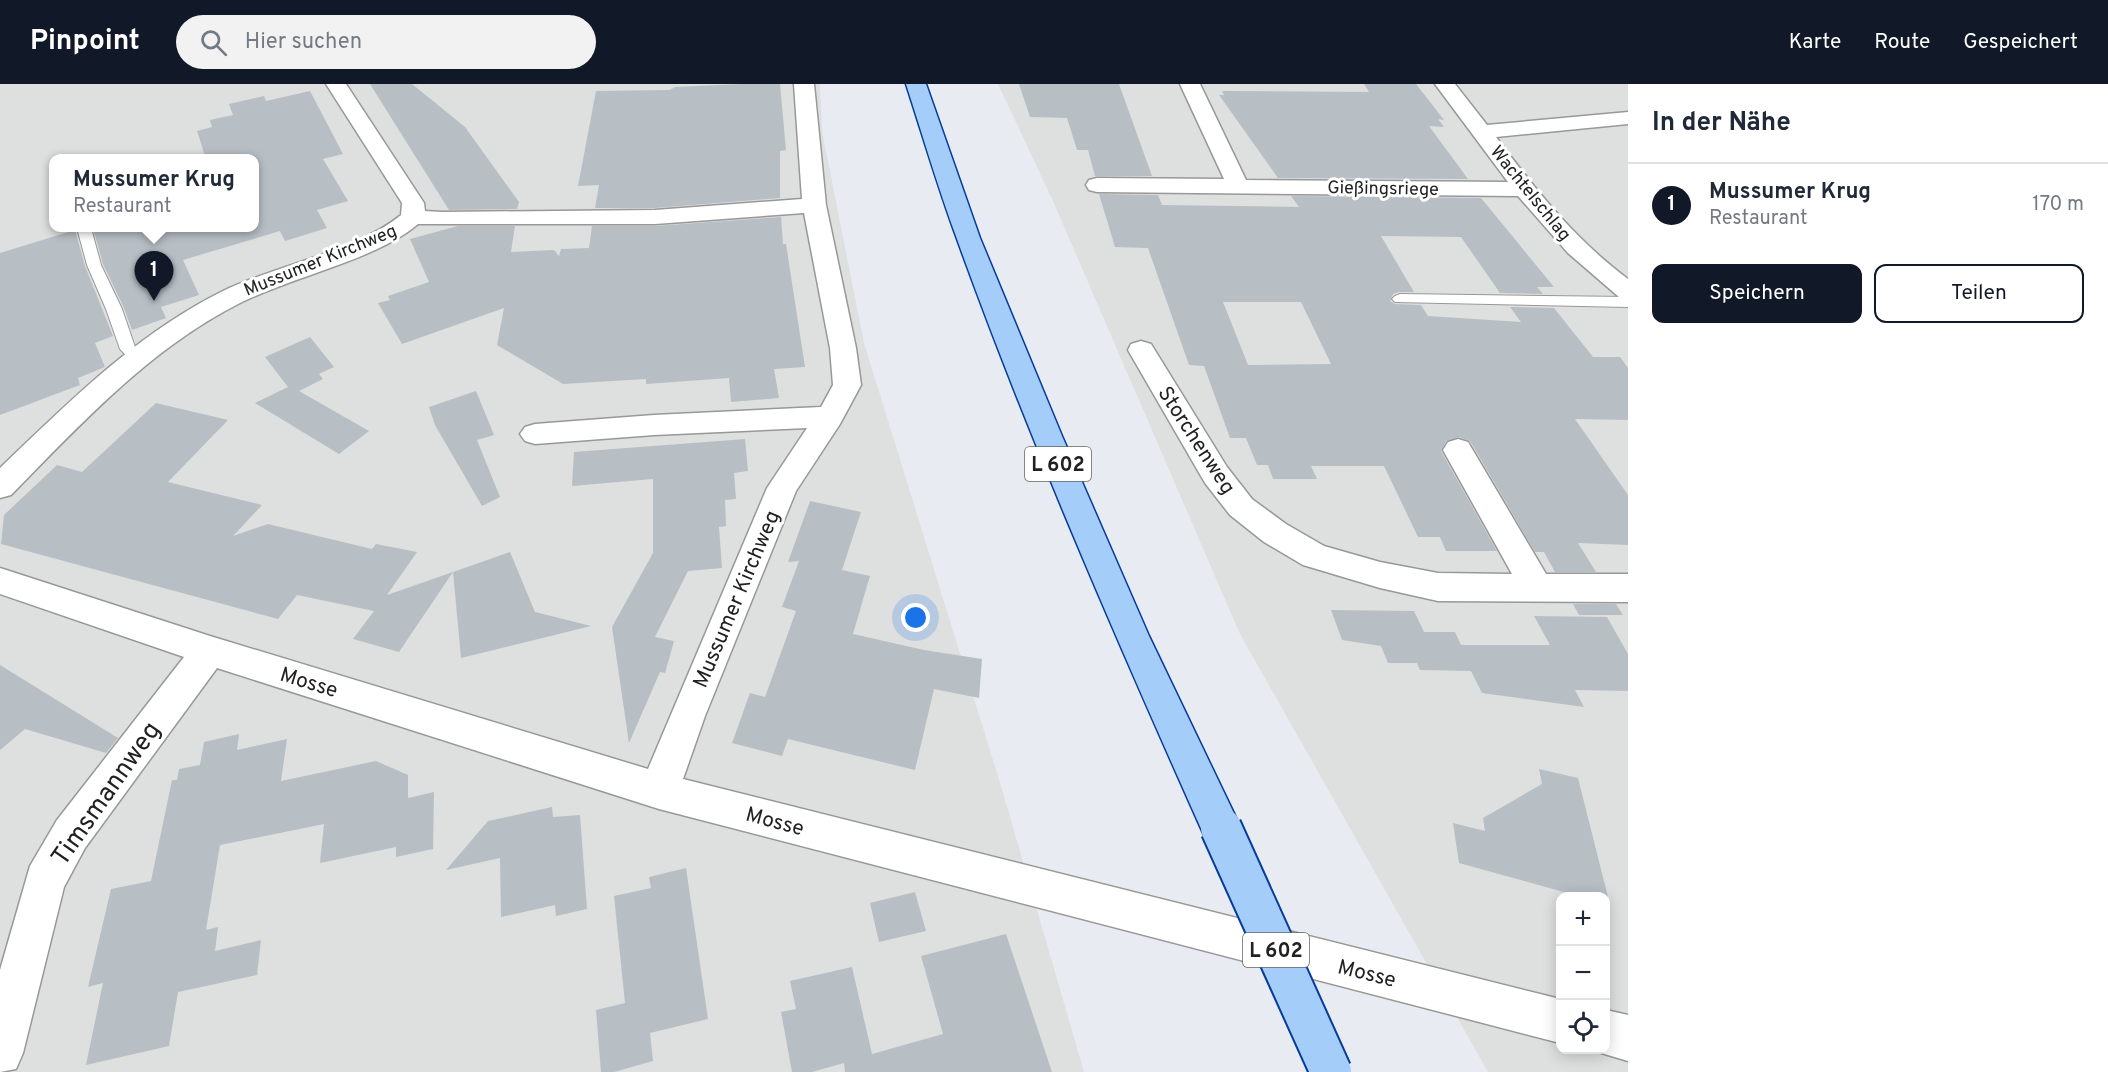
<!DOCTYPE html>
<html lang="de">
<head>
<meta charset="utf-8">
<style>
  :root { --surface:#fff; --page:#f2f2f3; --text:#1f2937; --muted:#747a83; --line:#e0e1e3; --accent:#111827 }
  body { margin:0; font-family:Overpass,sans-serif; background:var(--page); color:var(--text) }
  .controls { position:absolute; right:18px; bottom:18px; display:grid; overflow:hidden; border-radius:12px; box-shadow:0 3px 15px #0003 }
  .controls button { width:54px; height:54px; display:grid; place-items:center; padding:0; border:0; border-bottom:2px solid var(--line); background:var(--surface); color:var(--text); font:30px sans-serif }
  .you { position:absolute; left:916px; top:534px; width:21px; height:21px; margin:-15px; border:4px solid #fff; border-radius:50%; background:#1a73e8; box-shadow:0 0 0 9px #1a73e833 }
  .badge { display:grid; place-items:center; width:39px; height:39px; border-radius:50%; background:var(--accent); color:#fff; font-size:20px; font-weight:700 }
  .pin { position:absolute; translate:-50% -50px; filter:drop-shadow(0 2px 3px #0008) }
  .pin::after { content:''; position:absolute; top:32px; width:21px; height:18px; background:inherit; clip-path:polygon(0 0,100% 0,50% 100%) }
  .popup { position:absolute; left:49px; top:70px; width:210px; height:78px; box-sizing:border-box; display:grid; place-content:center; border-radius:12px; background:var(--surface); filter:drop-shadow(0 2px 4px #0005); font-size:20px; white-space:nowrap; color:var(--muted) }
  .popup b { font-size:22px; color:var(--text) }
  .popup::after { content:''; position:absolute; left:50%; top:100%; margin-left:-12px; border:12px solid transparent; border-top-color:var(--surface) }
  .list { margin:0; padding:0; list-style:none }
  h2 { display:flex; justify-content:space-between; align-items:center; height:78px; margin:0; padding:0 24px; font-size:26px }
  h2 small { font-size:20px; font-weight:400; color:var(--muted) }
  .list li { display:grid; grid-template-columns:39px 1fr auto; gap:18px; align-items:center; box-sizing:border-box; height:84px; padding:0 24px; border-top:2px solid var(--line) }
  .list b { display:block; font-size:22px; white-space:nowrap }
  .list p { margin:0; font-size:20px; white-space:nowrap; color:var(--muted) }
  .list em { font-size:20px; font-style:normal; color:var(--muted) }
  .actions { display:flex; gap:12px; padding:18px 24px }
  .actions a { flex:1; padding:14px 0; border:2px solid var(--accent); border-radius:12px; text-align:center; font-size:21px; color:var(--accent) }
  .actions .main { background:var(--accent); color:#fff }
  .icon { flex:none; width:33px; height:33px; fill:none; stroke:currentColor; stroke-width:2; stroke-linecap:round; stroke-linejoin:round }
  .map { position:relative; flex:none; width:1628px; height:988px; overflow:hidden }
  header { display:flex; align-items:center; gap:36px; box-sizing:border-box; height:84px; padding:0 30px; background:var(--accent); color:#fff }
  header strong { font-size:28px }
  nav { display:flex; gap:33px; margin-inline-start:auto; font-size:21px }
  .search { width:420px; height:54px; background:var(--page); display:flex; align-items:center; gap:15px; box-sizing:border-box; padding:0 21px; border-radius:33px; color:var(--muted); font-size:22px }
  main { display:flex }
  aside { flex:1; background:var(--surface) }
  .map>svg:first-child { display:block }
  .residential { fill:#dedfdf; fill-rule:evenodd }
  .building { fill:#b7bfc5; fill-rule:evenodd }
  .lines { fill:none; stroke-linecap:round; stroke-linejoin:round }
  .service-casing { stroke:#989898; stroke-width:2 }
  .minor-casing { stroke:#989898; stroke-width:3 }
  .primary-casing { stroke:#053c98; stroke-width:3 }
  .service { fill:#fff; fill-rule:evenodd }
  .minor { fill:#fff; fill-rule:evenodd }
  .primary { fill:#a4cdf9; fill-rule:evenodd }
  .primary-bridge-casing { stroke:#053c98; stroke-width:44; stroke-linecap:butt }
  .primary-bridge { stroke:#a4cdf9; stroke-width:40 }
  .labels { text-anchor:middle; stroke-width:6; stroke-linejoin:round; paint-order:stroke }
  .far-street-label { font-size:18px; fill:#212121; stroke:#fff }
  .shield { fill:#fff; stroke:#646464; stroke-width:1.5 }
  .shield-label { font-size:20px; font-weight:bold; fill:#212121 }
  .street-label { font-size:21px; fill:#212121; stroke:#fff }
  .near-street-label { font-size:26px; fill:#212121; stroke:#fff }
</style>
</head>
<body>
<header>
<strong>Pinpoint</strong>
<div class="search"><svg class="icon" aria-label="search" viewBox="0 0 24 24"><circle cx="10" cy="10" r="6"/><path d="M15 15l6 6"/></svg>Hier suchen</div>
<nav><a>Karte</a><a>Route</a><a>Gespeichert</a></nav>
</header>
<main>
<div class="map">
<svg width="1628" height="988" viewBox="0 0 1628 988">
  <rect width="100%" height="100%" fill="#e8ebf1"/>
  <g class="residential">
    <path d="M 0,0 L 820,0 L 822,47 L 864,259 L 1001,702 L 1084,988 L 0,988 ZM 54,74 L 255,74 L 255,144 L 54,144 Z"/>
    <path d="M 998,0 L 1628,0 L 1628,988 L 1488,988 L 1240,550 L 1053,117 ZM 1560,812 L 1606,812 L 1606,966 L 1560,966 Z"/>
  </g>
  <g class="building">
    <path d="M 370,0 L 412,0 L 465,43 L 519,118 L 517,125 L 449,126 Z"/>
    <path d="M 741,0 L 780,0 L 786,66 L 780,67 L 780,114 L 655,124 L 595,124 L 599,101 L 578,102 L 596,7 L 670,6 L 675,3 Z"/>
    <path d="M 1019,0 L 1119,0 L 1152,92 L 1095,92 L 1088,66 L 1077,66 L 1067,34 L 1030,33 Z"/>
    <path d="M 1364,0 L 1416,0 L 1444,36 L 1438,35 L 1444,43 L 1429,42 L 1468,95 L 1278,94 L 1219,11 L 1224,11 L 1222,7 L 1369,8 Z"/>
    <path d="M 310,7 L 343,70 L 323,75 L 348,117 L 317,126 L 327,144 L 285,157 L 280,147 L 183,176 L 199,211 L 161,223 L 166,234 L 132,246 L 124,224 L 103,180 L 93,144 L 255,144 L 255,75 L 206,75 L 197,47 L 212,43 L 210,36 L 233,31 L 229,20 L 264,12 L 266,17 Z"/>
    <path d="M 1099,110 L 1158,111 L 1162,121 L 1299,123 L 1291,112 L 1481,114 L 1554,203 L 1537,203 L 1543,210 L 1500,209 L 1461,153 L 1381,152 L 1414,208 L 1399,208 L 1393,210 L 1390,217 L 1395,220 L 1421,221 L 1428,232 L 1521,238 L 1510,223 L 1554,224 L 1593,273 L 1620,273 L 1628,284 L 1628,336 L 1575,335 L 1628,411 L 1628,461 L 1578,459 L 1596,488 L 1555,488 L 1544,468 L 1535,468 L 1470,357 L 1459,353 L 1446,357 L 1441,367 L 1497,467 L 1446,467 L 1440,453 L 1418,453 L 1384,382 L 1311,382 L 1317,395 L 1273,395 L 1268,381 L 1257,381 L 1246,354 L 1230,354 L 1204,282 L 1189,281 L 1148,164 L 1115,163 ZM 1223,218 L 1301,218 L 1331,280 L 1248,281 Z"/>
    <path d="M 781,133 L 783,160 L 786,160 L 805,283 L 774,285 L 779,314 L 731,318 L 729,294 L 646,300 L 646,295 L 563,300 L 497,261 L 504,224 L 402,260 L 378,219 L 390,216 L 388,212 L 429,198 L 410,155 L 458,142 L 515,142 L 511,168 L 554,166 L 559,172 L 561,165 L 589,164 L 592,142 L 655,142 Z"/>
    <path d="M 75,146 L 85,182 L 113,252 L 95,259 L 105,283 L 78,294 L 80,301 L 0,331 L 0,169 Z"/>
    <path d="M 310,253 L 334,283 L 319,290 L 323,295 L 299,307 L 369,347 L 339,370 L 255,319 L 288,303 L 265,273 Z"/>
    <path d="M 476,307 L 494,351 L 477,356 L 500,413 L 482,422 L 435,341 L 429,323 Z"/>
    <path d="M 156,319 L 228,336 L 168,398 L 262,421 L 233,452 L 268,440 L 372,465 L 376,460 L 417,468 L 387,511 L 453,488 L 399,568 L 353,555 L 374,527 L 297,511 L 278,535 L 1,460 L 4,431 L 57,381 L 82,388 Z"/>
    <path d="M 745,355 L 748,387 L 734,389 L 736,415 L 725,416 L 726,442 L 719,443 L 722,484 L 688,487 L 655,553 L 674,557 L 665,589 L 660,588 L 629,659 L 612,543 L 653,469 L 653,395 L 572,402 L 574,368 Z"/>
    <path d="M 810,417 L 861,428 L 842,486 L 870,492 L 853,550 L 924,566 L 982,575 L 979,614 L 934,605 L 915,686 L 788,655 L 782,672 L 732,659 L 750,609 L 765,613 L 796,527 L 782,523 L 799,477 L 788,478 Z"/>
    <path d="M 510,468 L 535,528 L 591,542 L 461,574 L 453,488 Z"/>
    <path d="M 1573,520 L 1616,520 L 1623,531 L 1579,531 Z"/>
    <path d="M 1331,526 L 1414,527 L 1424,548 L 1455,548 L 1461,561 L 1550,561 L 1534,532 L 1607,533 L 1628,570 L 1628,607 L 1575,606 L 1584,623 L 1482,609 L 1471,587 L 1420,586 L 1417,579 L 1388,579 L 1381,562 L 1342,556 Z"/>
    <path d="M 0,581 L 118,654 L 106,669 L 25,645 L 0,666 Z"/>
    <path d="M 239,650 L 237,666 L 287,655 L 281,697 L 376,677 L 408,691 L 408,714 L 434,708 L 433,765 L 396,773 L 396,763 L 320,779 L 324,740 L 220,761 L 206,846 L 218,843 L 215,867 L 261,856 L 257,891 L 178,908 L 169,962 L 86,981 L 103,899 L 88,903 L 111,805 L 151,797 L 172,696 L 177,696 L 179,685 L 200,681 L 204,658 Z"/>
    <path d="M 1539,685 L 1578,694 L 1608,813 L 1582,813 L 1459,779 L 1453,739 L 1485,747 L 1483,734 L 1542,700 Z"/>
    <path d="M 552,723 L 553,733 L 580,731 L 587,825 L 556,832 L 555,821 L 501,833 L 500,774 L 446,786 L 488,737 Z"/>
    <path d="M 686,784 L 708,935 L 650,949 L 653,977 L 614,988 L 601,988 L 596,926 L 625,919 L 614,812 L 651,804 L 649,793 Z"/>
    <path d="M 915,808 L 926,847 L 879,858 L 870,819 Z"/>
    <path d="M 1006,850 L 1052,988 L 845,988 L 844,979 L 812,988 L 792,988 L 781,928 L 796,925 L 790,897 L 852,883 L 872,970 L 943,950 L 921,872 Z"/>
  </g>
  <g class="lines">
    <g class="service-casing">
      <g id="service">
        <path d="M 77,144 L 91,144 L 101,181 L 122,225 L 135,263 L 146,274 L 144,278 L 132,278 L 120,265 L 106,225 L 87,181 Z"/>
        <path d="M 1400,210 L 1628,213 L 1628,223 L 1395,218 L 1392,215 L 1395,212 Z"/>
      </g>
    </g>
    <g class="minor-casing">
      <g id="minor">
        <path d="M 326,0 L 346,0 L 424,119 L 425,127 L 442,128 L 655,126 L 802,115 L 794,0 L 814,0 L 826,121 L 856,264 L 861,301 L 840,340 L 796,407 L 705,632 L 683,695 L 1560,915 L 1560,959 L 659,725 L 217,584 L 85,764 L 64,803 L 23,969 L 16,985 L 0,988 L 0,886 L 30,782 L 57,736 L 184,573 L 0,510 L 0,484 L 210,552 L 648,685 L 767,404 L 807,344 L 654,351 L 535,360 L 525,357 L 520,350 L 525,343 L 535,340 L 654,331 L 821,323 L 833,301 L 830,264 L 804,129 L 655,140 L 418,140 C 374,177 293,192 240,219 C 149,265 81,340 11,411 L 0,414 L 0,384 C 68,319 135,251 221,208 C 275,181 356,168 401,131 L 402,119 Z"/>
        <path d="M 1180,0 L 1200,0 L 1246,96 L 1508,98 L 1435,0 L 1455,0 L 1487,41 L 1628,28 L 1628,40 L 1496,53 C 1535,105 1574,155 1628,195 L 1628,215 L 1619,213 L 1568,169 L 1518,112 L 1097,108 L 1089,106 L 1086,101 L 1089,96 L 1097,94 L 1224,95 Z"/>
        <path d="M 1141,257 L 1151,260 L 1227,383 L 1252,415 L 1286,440 L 1324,462 L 1380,478 L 1438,489 L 1512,490 L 1443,366 L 1448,358 L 1458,355 L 1468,358 L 1546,490 L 1628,490 L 1628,518 L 1438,517 L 1380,504 L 1303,481 L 1264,458 L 1230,431 L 1205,399 L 1128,266 L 1131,260 Z"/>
        <path d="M 1606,926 L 1628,931 L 1628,977 L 1591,966 L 1606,966 Z"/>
      </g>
    </g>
    <g class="primary-casing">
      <path id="primary" d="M 906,0 L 926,0 L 980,154 L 1062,352 L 1149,552 L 1241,744 L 1235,758 L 1221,763 L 1207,758 C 1118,559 1031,360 957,155 C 938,104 923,52 906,0 Z"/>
    </g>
    <use href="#service" class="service"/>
    <use href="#minor" class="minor"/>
    <use href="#primary" class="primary"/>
    <g class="primary-bridge-casing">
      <path id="primary-bridge" d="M 1221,744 L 1331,988"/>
    </g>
    <use href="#primary-bridge" class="primary-bridge"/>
  </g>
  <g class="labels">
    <g class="far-street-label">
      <text transform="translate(1383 104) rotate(1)" y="6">Gießingsriege</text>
      <text transform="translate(1531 109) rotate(51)" y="6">Wachtelschlag</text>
      <text transform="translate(320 176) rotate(-22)" y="6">Mussumer Kirchweg</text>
    </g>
    <g class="shield">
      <rect x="1025" y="363" width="66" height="34" rx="4.5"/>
      <rect x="1243" y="849" width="66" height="34" rx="4.5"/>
    </g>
    <g class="shield-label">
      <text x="1058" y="387">L 602</text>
      <text x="1276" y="873">L 602</text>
    </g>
    <g class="street-label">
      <text transform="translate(1197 356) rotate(57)" y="7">Storchenweg</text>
      <text transform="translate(736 515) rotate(-67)" y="7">Mussumer Kirchweg</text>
      <text transform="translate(309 598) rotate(17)" y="7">Mosse</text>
      <text transform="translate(775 737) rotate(15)" y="7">Mosse</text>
      <text transform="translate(1367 889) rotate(14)" y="7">Mosse</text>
    </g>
    <g class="near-street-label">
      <text transform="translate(105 709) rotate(-55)" y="9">Timsmannweg</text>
    </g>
  </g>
</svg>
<div class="controls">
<button>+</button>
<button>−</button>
<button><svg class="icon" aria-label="locate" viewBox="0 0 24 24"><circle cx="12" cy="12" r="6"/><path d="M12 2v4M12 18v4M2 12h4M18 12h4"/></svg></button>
</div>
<div class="you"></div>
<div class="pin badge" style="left:154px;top:217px">1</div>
<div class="popup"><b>Mussumer Krug</b>Restaurant</div>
</div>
<aside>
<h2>In der Nähe<small></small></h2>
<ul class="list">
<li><span class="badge">1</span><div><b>Mussumer Krug</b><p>Restaurant</p></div><em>170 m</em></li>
</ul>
<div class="actions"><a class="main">Speichern</a><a>Teilen</a></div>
</aside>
</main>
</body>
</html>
